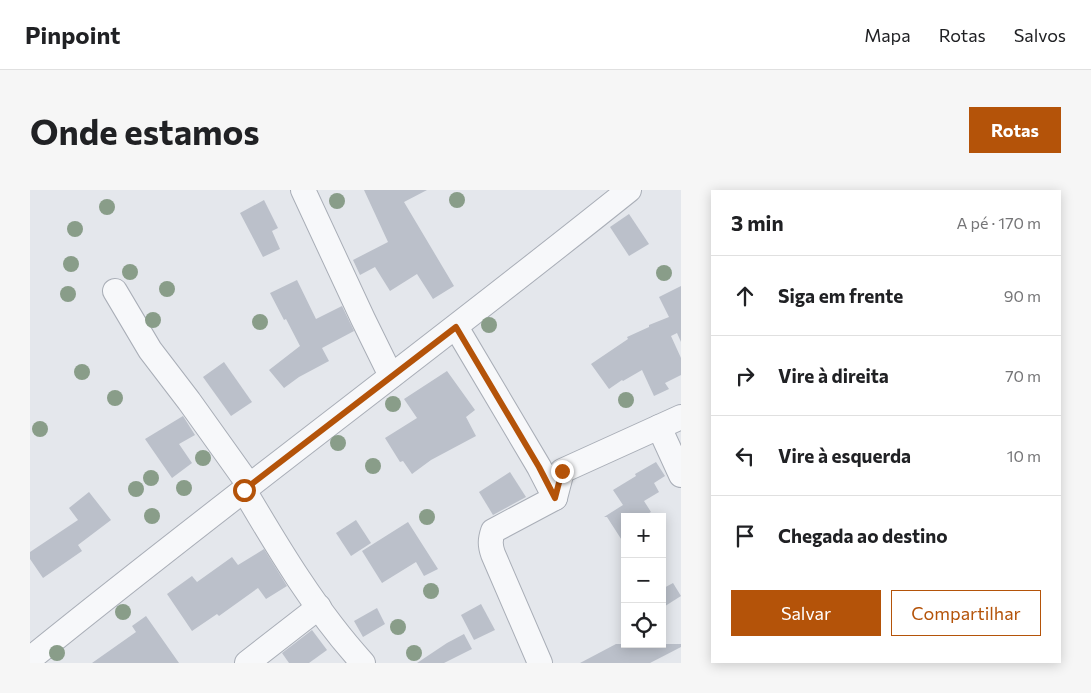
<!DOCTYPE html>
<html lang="pt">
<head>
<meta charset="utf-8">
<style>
  :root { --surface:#fff; --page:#f6f6f6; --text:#202124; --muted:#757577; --line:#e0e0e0; --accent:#b45309 }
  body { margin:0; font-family:Commissioner,sans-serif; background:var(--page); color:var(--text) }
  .controls { position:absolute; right:15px; bottom:15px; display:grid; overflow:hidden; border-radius:0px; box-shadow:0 2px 12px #0003 }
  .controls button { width:45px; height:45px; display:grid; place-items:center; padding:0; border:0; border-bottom:1px solid var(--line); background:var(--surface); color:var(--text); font:25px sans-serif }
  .stop { position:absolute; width:15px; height:15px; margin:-11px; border:4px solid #b45309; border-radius:50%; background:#fff }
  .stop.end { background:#b45309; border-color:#fff; box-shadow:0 1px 5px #0008 }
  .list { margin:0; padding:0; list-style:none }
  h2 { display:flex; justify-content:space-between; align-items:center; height:65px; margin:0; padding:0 20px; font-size:21px }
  h2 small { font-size:16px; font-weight:400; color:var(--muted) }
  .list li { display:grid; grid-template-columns:32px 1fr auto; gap:15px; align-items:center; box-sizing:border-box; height:80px; padding:0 20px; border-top:1px solid var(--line) }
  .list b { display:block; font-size:19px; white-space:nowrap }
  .list em { font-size:16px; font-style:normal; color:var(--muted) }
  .actions { display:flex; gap:10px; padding:15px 20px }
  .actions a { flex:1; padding:11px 0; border:1px solid var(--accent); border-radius:0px; text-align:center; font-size:18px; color:var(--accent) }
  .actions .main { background:var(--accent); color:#fff }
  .icon { flex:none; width:28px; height:28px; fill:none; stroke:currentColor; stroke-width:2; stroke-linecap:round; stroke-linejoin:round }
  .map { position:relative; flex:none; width:651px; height:473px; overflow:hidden; border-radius:0px }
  header { display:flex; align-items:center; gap:30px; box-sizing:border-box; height:70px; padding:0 25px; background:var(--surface); border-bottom:1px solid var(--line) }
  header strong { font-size:24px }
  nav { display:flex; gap:28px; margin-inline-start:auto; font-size:18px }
  .intro { display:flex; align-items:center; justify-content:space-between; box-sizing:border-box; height:120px; padding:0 30px }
  h1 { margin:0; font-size:35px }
  .button { padding:12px 22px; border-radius:0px; background:var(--accent); color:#fff; font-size:18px; font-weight:700 }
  main { display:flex; gap:30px; padding:0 30px }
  aside { flex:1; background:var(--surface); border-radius:0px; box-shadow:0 2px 12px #0003 }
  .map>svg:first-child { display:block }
  .building { fill:#bbc0ca }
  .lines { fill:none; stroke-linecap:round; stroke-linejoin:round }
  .street-casing { stroke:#a9aeb7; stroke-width:26 }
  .street { stroke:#f7f8fa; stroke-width:24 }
  .tree { fill:#899d89 }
  .route { stroke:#b45309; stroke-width:6 }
</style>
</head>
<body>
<header>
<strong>Pinpoint</strong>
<nav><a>Mapa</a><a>Rotas</a><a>Salvos</a></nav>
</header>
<div class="intro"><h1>Onde estamos</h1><a class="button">Rotas</a></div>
<main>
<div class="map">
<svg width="651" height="473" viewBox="0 0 651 473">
  <rect width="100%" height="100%" fill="#e4e7ec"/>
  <g class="building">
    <path d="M 334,0 L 397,0 L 374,12 L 424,96 L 403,109 L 387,84 L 360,101 L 345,77 L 330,85 L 323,70 L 358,52 Z"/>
    <path d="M 234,10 L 248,38 L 242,41 L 250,59 L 233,67 L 210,23 Z"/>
    <path d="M 599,24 L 619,54 L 599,66 L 580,37 Z"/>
    <path d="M 267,90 L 286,129 L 312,116 L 324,141 L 292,158 L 299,171 L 269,187 L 254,198 L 239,180 L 270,156 L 256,129 L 254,130 L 240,103 Z"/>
    <path d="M 651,96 L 651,152 L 647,143 L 641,146 L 651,168 L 651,185 L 635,193 L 639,199 L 624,206 L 612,180 L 593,191 L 592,190 L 579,199 L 561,174 L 598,149 L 597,147 L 619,137 L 619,135 L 639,127 L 629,107 Z"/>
    <path d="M 194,172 L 222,212 L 201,226 L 173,187 Z"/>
    <path d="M 417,181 L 445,220 L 436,227 L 446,246 L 401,270 L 382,284 L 373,271 L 370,272 L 355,248 L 387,228 L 374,209 Z"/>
    <path d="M 153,226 L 165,245 L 149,254 L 162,273 L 142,288 L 115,249 Z"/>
    <path d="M 626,272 L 635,286 L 624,293 L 629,302 L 614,311 L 621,322 L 612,327 L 595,327 L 595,355 L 577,327 L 574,327 L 593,315 L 583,300 L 606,286 L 605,284 Z"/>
    <path d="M 480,282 L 496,307 L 463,325 L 449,302 Z"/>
    <path d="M 59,302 L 81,330 L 48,355 L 52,361 L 13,388 L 0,369 L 0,362 L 48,330 L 39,318 Z"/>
    <path d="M 326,330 L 341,353 L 321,366 L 306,343 Z"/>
    <path d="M 378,332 L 408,379 L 394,386 L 386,372 L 352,393 L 332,361 Z"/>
    <path d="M 234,359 L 257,396 L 236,409 L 228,398 L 189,426 L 187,424 L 162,441 L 137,404 L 162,386 L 167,392 L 202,367 L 208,375 Z"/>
    <path d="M 643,393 L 651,406 L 632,418 L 632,399 Z"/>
    <path d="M 451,414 L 465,440 L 444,450 L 431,425 Z"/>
    <path d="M 347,418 L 355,434 L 333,447 L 324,431 Z"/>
    <path d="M 116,426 L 149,473 L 62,473 L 106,442 L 102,436 Z"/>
    <path d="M 282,440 L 297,460 L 279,473 L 259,473 L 252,463 Z"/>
    <path d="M 434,444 L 442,459 L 414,473 L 387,473 L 417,453 Z"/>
    <path d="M 586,454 L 651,454 L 651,457 L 620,473 L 550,473 Z"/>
  </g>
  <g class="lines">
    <g class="street-casing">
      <g id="street">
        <path d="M 273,0 L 333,129 L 361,186"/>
        <path d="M 85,101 L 120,160 L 159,211 L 219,295"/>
        <path d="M 426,137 L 509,277 L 525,308 L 532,281 L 651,227"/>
        <path d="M 629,237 L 651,285"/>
        <path d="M 214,300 C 248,358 287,423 333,473"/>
        <path d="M 0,469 C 197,309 401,159 599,0"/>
        <path d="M 217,473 L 289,417"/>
        <path d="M 510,473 L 463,364 C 460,355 460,350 463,341 L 525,308"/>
      </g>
    </g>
    <use href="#street" class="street"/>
  </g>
  <g class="tree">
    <circle cx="427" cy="10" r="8"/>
    <circle cx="307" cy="11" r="8"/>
    <circle cx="77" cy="17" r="8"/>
    <circle cx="45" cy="39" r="8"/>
    <circle cx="41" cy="74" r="8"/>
    <circle cx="100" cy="82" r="8"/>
    <circle cx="634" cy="83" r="8"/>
    <circle cx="137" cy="99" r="8"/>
    <circle cx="38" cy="104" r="8"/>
    <circle cx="123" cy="130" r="8"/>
    <circle cx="230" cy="132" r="8"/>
    <circle cx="459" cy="135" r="8"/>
    <circle cx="52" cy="182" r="8"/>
    <circle cx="85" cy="208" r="8"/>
    <circle cx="596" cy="210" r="8"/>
    <circle cx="363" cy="214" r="8"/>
    <circle cx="10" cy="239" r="8"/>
    <circle cx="308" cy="253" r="8"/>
    <circle cx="173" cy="268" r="8"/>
    <circle cx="343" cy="276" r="8"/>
    <circle cx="121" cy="288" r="8"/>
    <circle cx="154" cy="298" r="8"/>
    <circle cx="106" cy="299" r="8"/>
    <circle cx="122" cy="326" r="8"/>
    <circle cx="397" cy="327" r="8"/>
    <circle cx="401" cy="401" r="8"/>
    <circle cx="93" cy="422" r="8"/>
    <circle cx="368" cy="437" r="8"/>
    <circle cx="27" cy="463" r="8"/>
    <circle cx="384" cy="463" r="8"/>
  </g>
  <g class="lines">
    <path class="route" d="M 214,300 L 426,137 L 509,277 L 525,308 L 532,281"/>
  </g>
</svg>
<div class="controls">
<button>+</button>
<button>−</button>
<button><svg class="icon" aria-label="locate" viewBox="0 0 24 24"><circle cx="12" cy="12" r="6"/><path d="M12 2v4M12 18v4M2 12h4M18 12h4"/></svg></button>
</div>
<div class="stop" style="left:214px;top:300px"></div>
<div class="stop end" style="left:532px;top:281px"></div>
</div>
<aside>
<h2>3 min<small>A pé · 170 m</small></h2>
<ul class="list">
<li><svg class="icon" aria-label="ahead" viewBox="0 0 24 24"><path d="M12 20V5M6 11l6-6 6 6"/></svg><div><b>Siga em frente</b></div><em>90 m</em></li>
<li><svg class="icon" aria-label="right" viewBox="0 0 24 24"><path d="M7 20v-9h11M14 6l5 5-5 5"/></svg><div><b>Vire à direita</b></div><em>70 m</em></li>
<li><svg class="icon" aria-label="left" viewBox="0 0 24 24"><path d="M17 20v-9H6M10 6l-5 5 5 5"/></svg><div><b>Vire à esquerda</b></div><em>10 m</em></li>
<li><svg class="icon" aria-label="arrive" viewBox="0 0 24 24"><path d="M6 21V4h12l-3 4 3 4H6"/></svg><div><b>Chegada ao destino</b></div></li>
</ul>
<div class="actions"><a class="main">Salvar</a><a>Compartilhar</a></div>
</aside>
</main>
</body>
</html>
